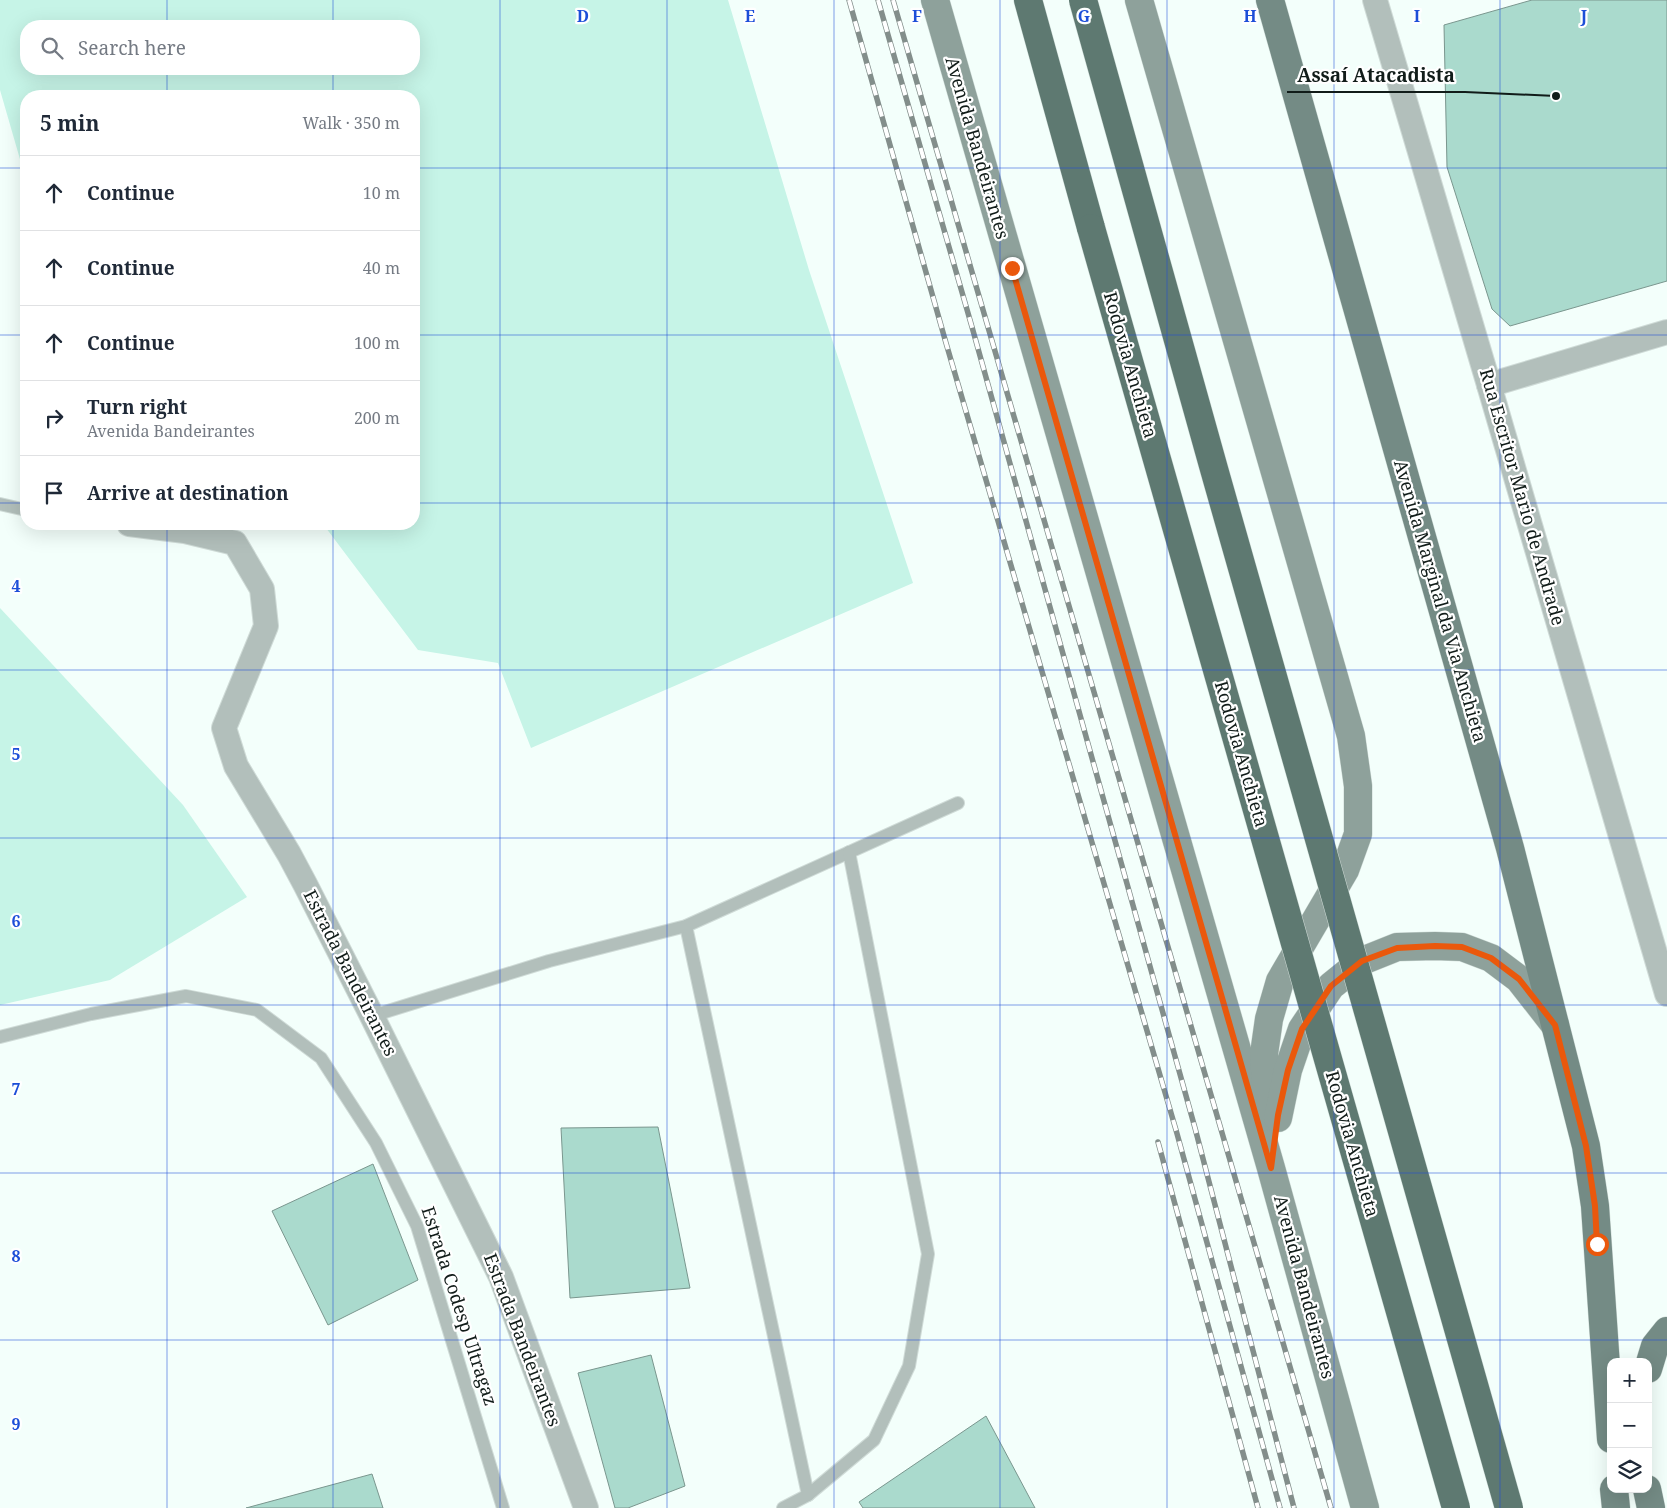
<!DOCTYPE html>
<html lang="en">
<head>
<meta charset="utf-8">
<style>
  :root { --surface:#fff; --page:#f6f6f7; --text:#1f2937; --muted:#747a83; --line:#e0e1e3 }
  body { margin:0; font-family:"Noto Serif",serif; background:var(--page); color:var(--text) }
  .controls { position:absolute; right:15px; bottom:15px; display:grid; overflow:hidden; border-radius:10px; box-shadow:0 5px 20px #0002 }
  .controls button { width:45px; height:45px; display:grid; place-items:center; padding:0; border:0; border-bottom:1px solid var(--line); background:var(--surface); color:var(--text); font:25px sans-serif }
  .stop { position:absolute; width:15px; height:15px; margin:-11px; border:4px solid #ea580c; border-radius:50%; background:#fff }
  .stop.end { background:#ea580c; border-color:#fff; box-shadow:0 1px 5px #0008 }
  .list { margin:0; padding:0; list-style:none }
  h2 { display:flex; justify-content:space-between; align-items:center; height:65px; margin:0; padding:0 20px; font-size:21px }
  h2 small { font-size:16px; font-weight:400; color:var(--muted) }
  .list li { display:grid; grid-template-columns:32px 1fr auto; gap:15px; align-items:center; box-sizing:border-box; height:75px; padding:0 20px; border-top:1px solid var(--line) }
  .list b { display:block; font-size:19px; white-space:nowrap }
  .list p { margin:0; font-size:16px; white-space:nowrap; color:var(--muted) }
  .list em { font-size:16px; font-style:normal; color:var(--muted) }
  .icon { flex:none; width:28px; height:28px; fill:none; stroke:currentColor; stroke-width:2; stroke-linecap:round; stroke-linejoin:round }
  .map { position:relative; flex:none; width:1667px; height:1508px; overflow:hidden }
  .search { position:absolute; background:var(--surface); box-shadow:0 5px 20px #0002; left:20px; top:20px; width:400px; height:55px; display:flex; align-items:center; gap:12px; box-sizing:border-box; padding:0 18px; border-radius:20px; color:var(--muted); font-size:19px }
  .panel { position:absolute; background:var(--surface); box-shadow:0 5px 20px #0002; left:20px; top:90px; width:400px; height:440px; border-radius:20px }
  .map>svg:first-child { display:block }
  .green { fill:#c6f4e7; fill-rule:evenodd }
  .building { fill:#aadacd; stroke:#7a968e }
  .lines { fill:none; stroke-linecap:round; stroke-linejoin:round }
  .service-casing { stroke:#cfdbd7; stroke-width:14 }
  .minor-casing { stroke:#cfdbd7; stroke-width:26 }
  .secondary-casing { stroke:#cfdbd7; stroke-width:29 }
  .primary-casing { stroke:#cfdbd7; stroke-width:29 }
  .motorway-casing { stroke:#cfdbd7; stroke-width:29 }
  .service { stroke:#b2bfbb; stroke-width:12 }
  .minor { stroke:#b2bfbb; stroke-width:24 }
  .secondary { stroke:#8ea19b; stroke-width:28 }
  .primary { stroke:#748b85; stroke-width:28 }
  .motorway { stroke:#5e7971; stroke-width:28 }
  .rail-casing { stroke:#838e8b; stroke-width:5.5 }
  .rail { stroke:#fff; stroke-width:4; stroke-dasharray:11; stroke-linecap:butt }
  .motorway-bridge-casing { stroke:#cfdbd7; stroke-width:29; stroke-linecap:butt }
  .motorway-bridge { stroke:#5e7971; stroke-width:28 }
  .route { stroke:#ea580c; stroke-width:6 }
  .grid { fill:none; stroke:#1d4ed8; stroke-width:1; stroke-opacity:0.55 }
  .labels { text-anchor:middle; stroke-width:4.5; stroke-linejoin:round; paint-order:stroke }
  .street-label { font-size:18px; fill:#111c19; stroke:#fff }
  .grid-label { font-size:16px; text-anchor:middle; font-weight:bold; fill:#1d4ed8; stroke:#fff; stroke-width:4.5; stroke-linejoin:round; paint-order:stroke }
  .leader { fill:none; stroke:#111c19; stroke-width:2 }
  .callout-dot { fill:#111c19; stroke:#fff; stroke-width:2 }
  .callout-label { font-size:19px; text-anchor:middle; font-weight:bold; fill:#111c19; stroke:#fff; stroke-width:4.5; stroke-linejoin:round; paint-order:stroke }
</style>
</head>
<body>
<div class="map">
<svg width="1667" height="1508" viewBox="0 0 1667 1508">
  <rect width="100%" height="100%" fill="#f3fffb"/>
  <g class="green">
    <path d="M 0,0 L 728,0 L 809,270 L 913,583 L 531,748 L 498,663 L 418,650 L 323,524 L 414,524 L 414,96 L 26,96 L 26,180 L 0,90 ZM 26,26 L 414,26 L 414,69 L 26,69 Z"/>
    <path d="M 0,608 L 183,805 L 247,897 L 110,980 L 0,1005 Z"/>
  </g>
  <g class="building">
    <path d="M 1532,0 L 1667,0 L 1667,281 L 1510,326 L 1492,309 L 1447,167 L 1444,25 Z"/>
    <path d="M 658,1127 L 690,1288 L 570,1298 L 561,1128 Z"/>
    <path d="M 373,1164 L 418,1280 L 328,1325 L 272,1211 Z"/>
    <path d="M 651,1355 L 685,1486 L 628,1508 L 615,1508 L 578,1373 Z"/>
    <path d="M 986,1416 L 1035,1508 L 863,1508 L 859,1502 Z"/>
    <path d="M 372,1474 L 383,1508 L 246,1508 Z"/>
  </g>
  <g class="lines">
    <g class="service-casing">
      <g id="service">
        <path d="M 0,504 L 26,510"/>
        <path d="M 686,926 L 808,1495 L 783,1508"/>
        <path d="M 372,1016 L 549,961 L 686,926 L 958,803"/>
        <path d="M 0,1037 L 91,1014 L 186,996 L 257,1010 L 321,1058 L 376,1143 L 417,1226 L 503,1508"/>
        <path d="M 808,1495 L 874,1440 L 909,1366 L 928,1254 L 849,852"/>
      </g>
    </g>
    <g class="minor-casing">
      <g id="minor">
        <path d="M 1375,0 L 1489,385 L 1667,994"/>
        <path d="M 1489,385 L 1667,332"/>
        <path d="M 129,524 L 185,531 L 235,543 L 262,589 L 266,626 L 224,728 L 236,766 L 289,854 L 305,884 L 372,1016 L 501,1277 L 586,1508"/>
      </g>
    </g>
    <g class="secondary-casing">
      <g id="secondary">
        <path d="M 935,0 L 1271,1168 L 1365,1508"/>
        <path d="M 1139,0 L 1351,736 L 1358,786 L 1358,834 L 1345,870 L 1280,981 L 1269,1019 L 1264,1054 L 1268,1117"/>
        <path d="M 1278,1118 L 1288,1070 L 1302,1029 L 1331,986 L 1362,961 L 1397,947 L 1435,946 L 1462,947 L 1491,958 L 1519,979 L 1555,1025"/>
      </g>
    </g>
    <g class="primary-casing">
      <g id="primary">
        <path d="M 1270,0 L 1510,848 L 1586,1146 L 1595,1206 L 1611,1439"/>
        <path d="M 1648,1369 L 1655,1346 L 1667,1331"/>
        <path d="M 1614,1489 L 1616,1508"/>
        <path d="M 1647,1489 L 1651,1508"/>
      </g>
    </g>
    <g class="motorway-casing">
      <path id="motorway" d="M 1028,0 L 1091,228"/>
    </g>
    <use href="#service" class="service"/>
    <use href="#minor" class="minor"/>
    <use href="#secondary" class="secondary"/>
    <use href="#primary" class="primary"/>
    <use href="#motorway" class="motorway"/>
    <g class="rail-casing">
      <g id="rail">
        <path d="M 849,0 L 946,343 L 1176,1130 L 1280,1508"/>
        <path d="M 878,0 L 972,327 L 1195,1128 L 1294,1508"/>
        <path d="M 893,0 L 1331,1508"/>
        <path d="M 1158,1142 L 1258,1508"/>
      </g>
    </g>
    <use href="#rail" class="rail"/>
    <g class="motorway-bridge-casing">
      <g id="motorway-bridge">
        <path d="M 1083,0 L 1214,469 L 1509,1508"/>
        <path d="M 1091,228 L 1456,1508"/>
      </g>
    </g>
    <use href="#motorway-bridge" class="motorway-bridge"/>
  </g>
  <g class="lines">
    <path class="route" d="M 1012,268 L 1271,1168 L 1278,1115 L 1288,1070 L 1302,1029 L 1331,986 L 1362,961 L 1397,948 L 1435,946 L 1462,947 L 1491,958 L 1519,979 L 1555,1025 L 1586,1146 L 1595,1206 L 1597,1244"/>
  </g>
  <path class="grid" d="M 167,0 L 167,26M 333,0 L 333,26M 500,0 L 500,1508M 667,0 L 667,1508M 834,0 L 834,1508M 1000,0 L 1000,1508M 1167,0 L 1167,1508M 1334,0 L 1334,1508M 1500,0 L 1500,1508M 167,69 L 167,96M 333,69 L 333,96M 0,168 L 26,168M 414,168 L 1667,168M 0,335 L 26,335M 414,335 L 1667,335M 0,503 L 26,503M 414,503 L 1667,503M 167,524 L 167,1508M 333,524 L 333,1508M 0,670 L 1667,670M 0,838 L 1667,838M 0,1005 L 1667,1005M 0,1173 L 1667,1173M 0,1340 L 1667,1340"/>
  <g class="labels">
    <g class="street-label">
      <text transform="translate(977 148) rotate(74)" y="6">Avenida Bandeirantes</text>
      <text transform="translate(1130 365) rotate(74)" y="6">Rodovia Anchieta</text>
      <text transform="translate(1522 497) rotate(74)" y="6">Rua Escritor Mario de Andrade</text>
      <text transform="translate(1440 601) rotate(74)" y="6">Avenida Marginal da Via Anchieta</text>
      <text transform="translate(1241 754) rotate(74)" y="6">Rodovia Anchieta</text>
      <text transform="translate(350 973) rotate(63)" y="6">Estrada Bandeirantes</text>
      <text transform="translate(1352 1144) rotate(74)" y="6">Rodovia Anchieta</text>
      <text transform="translate(1304 1287) rotate(75)" y="6">Avenida Bandeirantes</text>
      <text transform="translate(459 1306) rotate(72)" y="6">Estrada Codesp Ultragaz</text>
      <text transform="translate(522 1340) rotate(69)" y="6">Estrada Bandeirantes</text>
    </g>
  </g>
  <g class="grid-label">
    <text x="583" y="22">D</text>
    <text x="750" y="22">E</text>
    <text x="917" y="22">F</text>
    <text x="1084" y="22">G</text>
    <text x="1250" y="22">H</text>
    <text x="1417" y="22">I</text>
    <text x="1584" y="22">J</text>
    <text x="16" y="592">4</text>
    <text x="16" y="760">5</text>
    <text x="16" y="927">6</text>
    <text x="16" y="1095">7</text>
    <text x="16" y="1262">8</text>
    <text x="16" y="1430">9</text>
  </g>
  <path class="leader" d="M1556 96L1465 92H1287"/>
  <circle class="callout-dot" cx="1556" cy="96" r="5"/>
  <g class="callout-label">
    <text x="1376" y="82">Assaí Atacadista</text>
  </g>
</svg>
<div class="controls">
<button>+</button>
<button>−</button>
<button><svg class="icon" aria-label="layers" viewBox="0 0 24 24"><path d="M12 4l9 5-9 5-9-5zM3 14l9 5 9-5"/></svg></button>
</div>
<div class="stop" style="left:1597px;top:1244px"></div>
<div class="stop end" style="left:1012px;top:268px"></div>
<div class="search"><svg class="icon" aria-label="search" viewBox="0 0 24 24"><circle cx="10" cy="10" r="6"/><path d="M15 15l6 6"/></svg>Search here</div>
<section class="panel">
<h2>5 min<small>Walk · 350 m</small></h2>
<ul class="list">
<li><svg class="icon" aria-label="ahead" viewBox="0 0 24 24"><path d="M12 20V5M6 11l6-6 6 6"/></svg><div><b>Continue</b></div><em>10 m</em></li>
<li><svg class="icon" aria-label="ahead" viewBox="0 0 24 24"><path d="M12 20V5M6 11l6-6 6 6"/></svg><div><b>Continue</b></div><em>40 m</em></li>
<li><svg class="icon" aria-label="ahead" viewBox="0 0 24 24"><path d="M12 20V5M6 11l6-6 6 6"/></svg><div><b>Continue</b></div><em>100 m</em></li>
<li><svg class="icon" aria-label="right" viewBox="0 0 24 24"><path d="M7 20v-9h11M14 6l5 5-5 5"/></svg><div><b>Turn right</b><p>Avenida Bandeirantes</p></div><em>200 m</em></li>
<li><svg class="icon" aria-label="arrive" viewBox="0 0 24 24"><path d="M6 21V4h12l-3 4 3 4H6"/></svg><div><b>Arrive at destination</b></div></li>
</ul>
</section>
</div>
</body>
</html>
